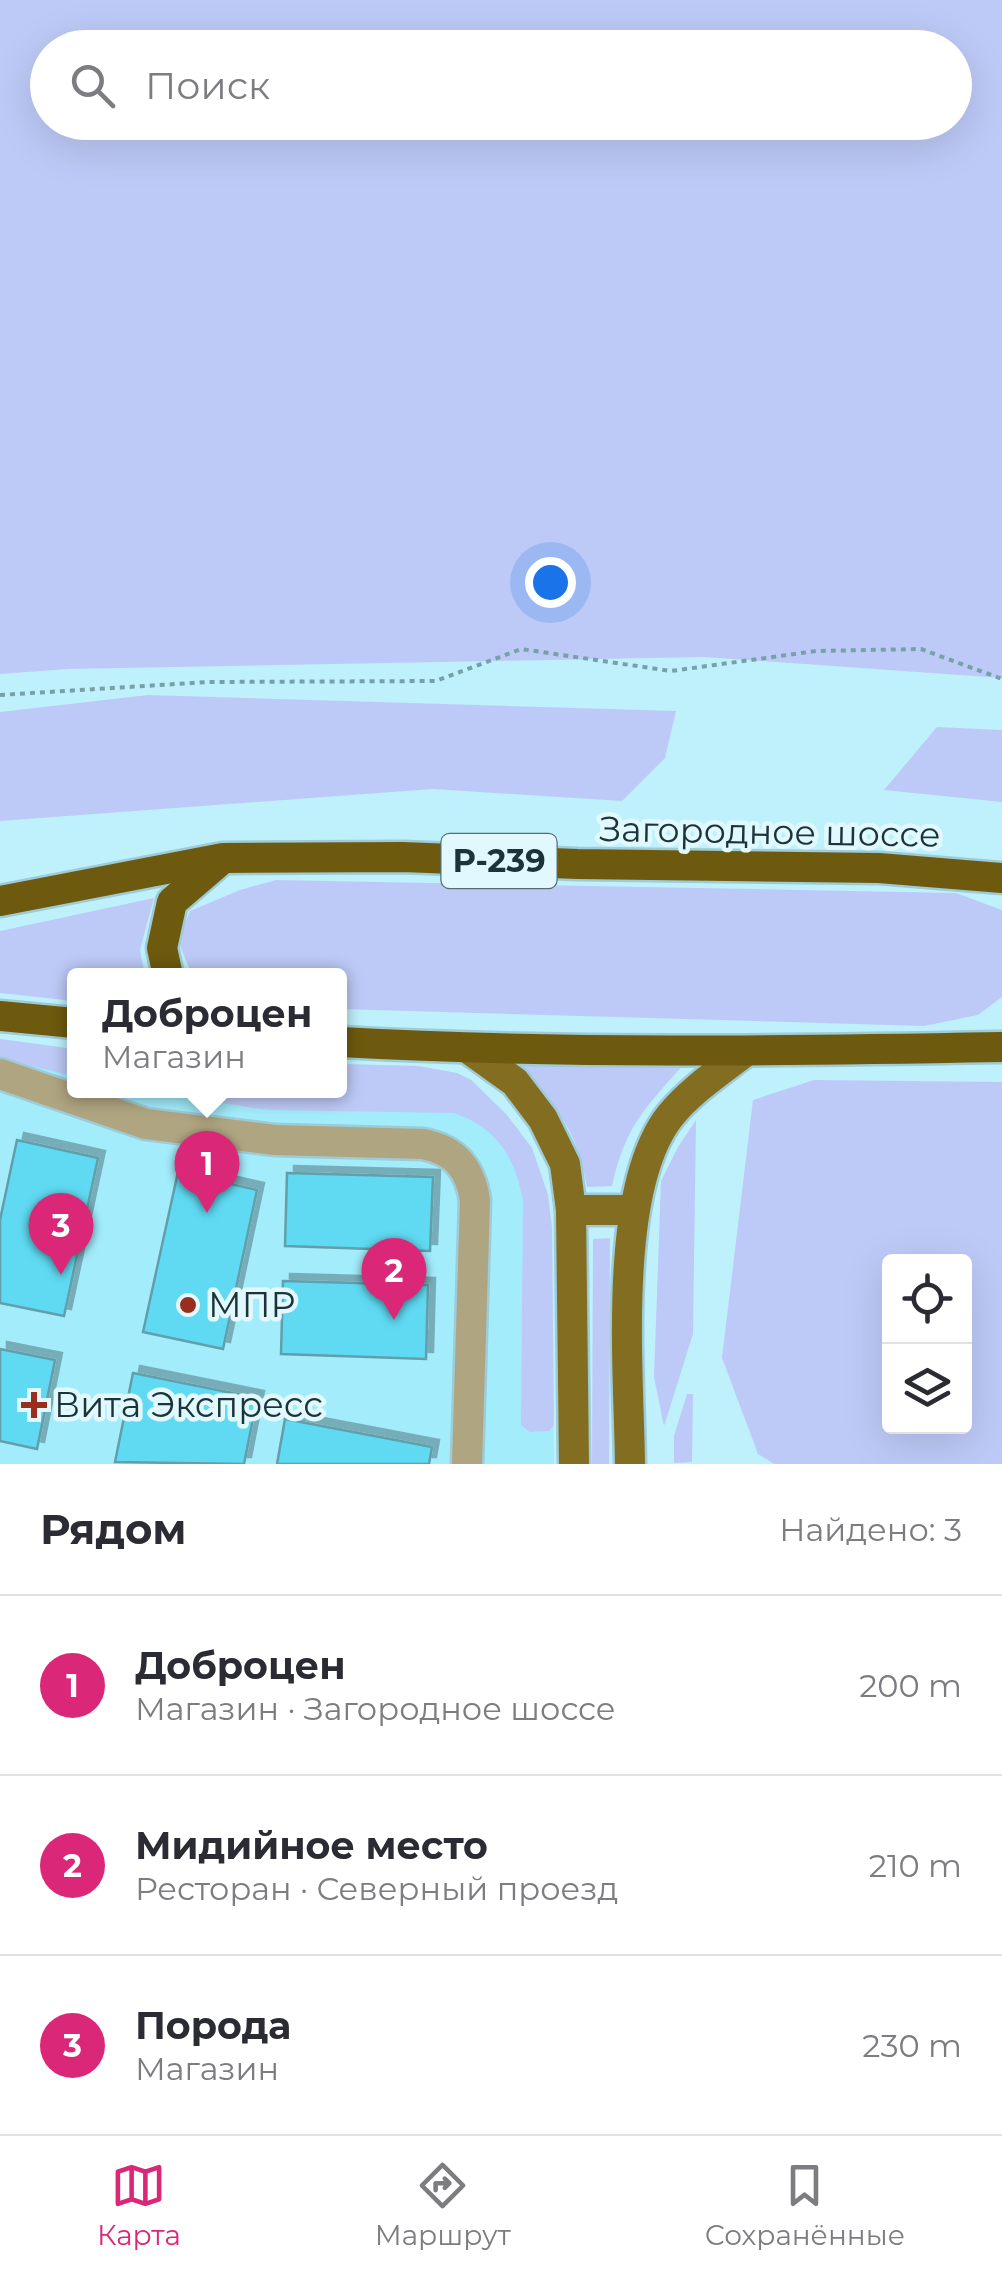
<!DOCTYPE html>
<html lang="ru">
<head>
<meta charset="utf-8">
<style>
  :root { --surface:#fff; --page:#f7f7f7; --text:#2b2b33; --muted:#7c7c81; --line:#e1e1e2; --accent:#db2777 }
  body { margin:0; font-family:Montserrat,sans-serif; background:var(--page); color:var(--text) }
  .controls { position:absolute; right:30px; bottom:30px; display:grid; overflow:hidden; border-radius:10px; box-shadow:0 10px 40px #0002 }
  .controls button { width:90px; height:90px; display:grid; place-items:center; padding:0; border:0; border-bottom:2px solid var(--line); background:var(--surface); color:var(--text); font:50px sans-serif }
  .you { position:absolute; left:550px; top:582px; width:35px; height:35px; margin:-25px; border:8px solid #fff; border-radius:50%; background:#1a73e8; box-shadow:0 0 0 15px #1a73e833 }
  .badge { display:grid; place-items:center; width:65px; height:65px; border-radius:50%; background:var(--accent); color:#fff; font-size:32px; font-weight:700 }
  .pin { position:absolute; translate:-50% -82px; filter:drop-shadow(0 2px 5px #0008) }
  .pin::after { content:''; position:absolute; top:52px; width:35px; height:30px; background:inherit; clip-path:polygon(0 0,100% 0,50% 100%) }
  .popup { position:absolute; left:67px; top:968px; width:280px; height:130px; box-sizing:border-box; display:grid; place-content:center; border-radius:10px; background:var(--surface); filter:drop-shadow(0 2px 8px #0005); font-size:32px; white-space:nowrap; color:var(--muted) }
  .popup b { font-size:38px; color:var(--text) }
  .popup::after { content:''; position:absolute; left:50%; top:100%; margin-left:-20px; border:20px solid transparent; border-top-color:var(--surface) }
  .list { margin:0; padding:0; list-style:none }
  h2 { display:flex; justify-content:space-between; align-items:center; height:130px; margin:0; padding:0 40px; font-size:42px }
  h2 small { font-size:32px; font-weight:400; color:var(--muted) }
  .list li { display:grid; grid-template-columns:65px 1fr auto; gap:30px; align-items:center; box-sizing:border-box; height:180px; padding:0 40px; border-top:2px solid var(--line) }
  .list b { display:block; font-size:38px; white-space:nowrap }
  .list p { margin:0; font-size:32px; white-space:nowrap; color:var(--muted) }
  .list em { font-size:32px; font-style:normal; color:var(--muted) }
  .icon { flex:none; width:55px; height:55px; fill:none; stroke:currentColor; stroke-width:2; stroke-linecap:round; stroke-linejoin:round }
  .map { position:relative; flex:none; width:1002px; height:1464px; overflow:hidden }
  .search { position:absolute; background:var(--surface); box-shadow:0 10px 40px #0002; left:30px; right:30px; top:30px; height:110px; display:flex; align-items:center; gap:25px; box-sizing:border-box; padding:0 35px; border-radius:55px; color:var(--muted); font-size:38px }
  .sheet { height:670px; background:var(--surface) }
  nav { display:flex; justify-content:space-around; align-items:center; box-sizing:border-box; height:140px; border-top:2px solid var(--line); background:var(--surface); font-size:28px; color:var(--muted) }
  nav a { display:grid; justify-items:center; gap:5px }
  nav .on { color:var(--accent) }
  .map>svg:first-child { display:block }
  .built { fill:#a2ecfc }
  .green { fill:#bdcaf7; fill-rule:evenodd }
  .building { fill:#5fdaf2; stroke:#629fab; stroke-width:2.5; filter:url(#shadow) }
  .lines { fill:none; stroke-linecap:round; stroke-linejoin:round }
  .minor-casing { stroke:#9ecbd5; stroke-width:35 }
  .major-casing { stroke:#9ecbd5; stroke-width:35 }
  .highway-casing { stroke:#9ecbd5; stroke-width:35 }
  .path { stroke:#78a0a8; stroke-width:4; stroke-dasharray:5 5; stroke-linecap:butt }
  .minor { stroke:#b0a581; stroke-width:30 }
  .major { stroke:#836d20; stroke-width:30 }
  .highway { stroke:#6e5a0e; stroke-width:30 }
  .poi-dot { fill:#982e1b; stroke:#e1f9fe; stroke-width:4 }
  .labels { text-anchor:middle; stroke-width:9; stroke-linejoin:round; paint-order:stroke }
  .shield { fill:#e1f9fe; stroke:#566f74; stroke-width:2.5 }
  .shield-label { font-size:32px; font-weight:bold; fill:#1a3439 }
  .street-label { font-size:35px; fill:#1a3439; stroke:#e1f9fe }
  .poi-label { font-size:35px; fill:#1a3439; stroke:#e1f9fe; text-anchor:start }
</style>
</head>
<body>
<div class="map">
<svg width="1002" height="1464" viewBox="0 0 1002 1464">
  <defs>
    <filter id="shadow"><feDropShadow dx="7" dy="-7" stdDeviation="0" flood-color="#0004"/></filter>
  </defs>
  <rect width="100%" height="100%" fill="#bff1fc"/>
  <path class="built" d="M 0,1039 L 74,1049 L 74,1090 L 340,1090 L 340,1064 L 418,1066 L 457,1073 L 471,1080 L 506,1114 L 532,1148 L 548,1195 L 552,1228 L 554,1464 L 0,1464 Z"/>
  <g class="green">
    <path d="M 0,0 L 1002,0 L 1002,678 L 704,657 L 68,669 L 0,674 ZM 48,48 L 954,48 L 954,122 L 48,122 Z"/>
    <path d="M 148,695 L 676,711 L 665,758 L 622,801 L 433,789 L 0,821 L 0,712 Z"/>
    <path d="M 937,727 L 1002,730 L 1002,802 L 884,790 Z"/>
    <path d="M 276,880 L 956,893 L 1002,910 L 1002,997 L 978,1015 L 924,1026 L 340,1009 L 340,976 L 192,975 L 178,941 L 190,911 L 240,890 Z"/>
    <path d="M 154,898 L 140,950 L 145,975 L 74,976 L 74,1001 L 0,993 L 0,931 Z"/>
    <path d="M 0,1039 L 74,1049 L 74,1076 L 0,1059 Z"/>
    <path d="M 518,1063 L 683,1065 C 644,1109 625,1127 612,1186 L 587,1187 C 576,1127 557,1108 518,1063 Z"/>
    <path d="M 340,1064 L 418,1066 L 457,1073 L 471,1080 L 506,1114 L 532,1148 L 548,1195 L 552,1228 L 554,1425 L 549,1431 L 530,1432 L 521,1425 L 523,1200 C 514,1156 497,1128 454,1113 L 268,1110 L 141,1091 L 340,1090 Z"/>
    <path d="M 814,1080 L 1002,1082 L 1002,1464 L 774,1464 L 758,1454 L 722,1358 L 753,1100 ZM 890,1262 L 964,1262 L 964,1426 L 890,1426 Z"/>
    <path d="M 696,1120 L 693,1334 L 664,1426 L 654,1377 L 661,1181 L 678,1147 Z"/>
    <path d="M 610,1238 L 609,1464 L 592,1464 L 593,1239 Z"/>
    <path d="M 687,1394 L 693,1394 L 692,1462 L 674,1463 L 674,1436 Z"/>
  </g>
  <g class="building">
    <path d="M 17,1140 L 98,1158 L 64,1316 L 0,1303 L 0,1220 Z"/>
    <path d="M 178,1172 L 257,1190 L 223,1349 L 143,1332 Z"/>
    <path d="M 287,1173 L 433,1177 L 430,1251 L 285,1246 Z"/>
    <path d="M 283,1281 L 428,1285 L 426,1359 L 281,1354 Z"/>
    <path d="M 0,1349 L 55,1360 L 37,1449 L 0,1441 Z"/>
    <path d="M 133,1373 L 257,1398 L 244,1464 L 115,1462 Z"/>
    <path d="M 285,1419 L 432,1447 L 429,1464 L 277,1464 Z"/>
  </g>
  <g class="lines">
    <g class="minor-casing">
      <path id="minor" d="M 0,1074 L 146,1124 L 275,1140 L 423,1144 C 455,1150 470,1168 475,1200 L 467,1464"/>
    </g>
    <g class="major-casing">
      <g id="major">
        <path d="M 469,1049 L 515,1082 L 543,1119 L 565,1164 L 571,1210 L 574,1464"/>
        <path d="M 571,1210 L 633,1210"/>
        <path d="M 630,1464 C 629,1372 612,1190 670,1116 C 690,1091 720,1071 746,1051"/>
      </g>
    </g>
    <g class="highway-casing">
      <g id="highway">
        <path d="M 0,901 L 223,858 L 403,857 L 577,864 L 879,868 L 1002,878"/>
        <path d="M 168,976 L 162,948 L 172,902 L 221,860"/>
        <path d="M 0,1016 L 74,1023"/>
        <path d="M 340,1042 C 560,1054 781,1051 1002,1047"/>
      </g>
    </g>
    <path class="path" d="M 0,695 L 208,682 L 436,681 L 521,649 L 671,671 L 816,651 L 921,649 L 1002,679"/>
    <use href="#minor" class="minor"/>
    <use href="#major" class="major"/>
    <use href="#highway" class="highway"/>
  </g>
  <g class="poi-dot">
    <circle cx="188" cy="1305" r="10"/>
    <path d="M29 1390h10v10h10v10h-10v10h-10v-10h-10v-10h10z"/>
  </g>
  <g class="labels">
    <rect class="shield" x="441.5" y="834" width="115" height="54" rx="8"/>
    <g class="shield-label">
      <text x="499" y="872">Р-239</text>
    </g>
    <g class="street-label">
      <text transform="translate(770 832) rotate(1)" y="12">Загородное шоссе</text>
    </g>
    <g class="poi-label">
      <text x="208" y="1317">МПР</text>
      <text x="54" y="1417">Вита Экспресс</text>
    </g>
  </g>
</svg>
<div class="controls">
<button><svg class="icon" aria-label="locate" viewBox="0 0 24 24"><circle cx="12" cy="12" r="6"/><path d="M12 2v4M12 18v4M2 12h4M18 12h4"/></svg></button>
<button><svg class="icon" aria-label="layers" viewBox="0 0 24 24"><path d="M12 4l9 5-9 5-9-5zM3 14l9 5 9-5"/></svg></button>
</div>
<div class="you"></div>
<div class="pin badge" style="left:207px;top:1213px">1</div>
<div class="popup"><b>Доброцен</b>Магазин</div>
<div class="pin badge" style="left:394px;top:1320px">2</div>
<div class="pin badge" style="left:61px;top:1275px">3</div>
<div class="search"><svg class="icon" aria-label="search" viewBox="0 0 24 24"><circle cx="10" cy="10" r="6"/><path d="M15 15l6 6"/></svg>Поиск</div>
</div>
<section class="sheet">
<h2>Рядом<small>Найдено: 3</small></h2>
<ul class="list">
<li><span class="badge">1</span><div><b>Доброцен</b><p>Магазин · Загородное шоссе</p></div><em>200 m</em></li>
<li><span class="badge">2</span><div><b>Мидийное место</b><p>Ресторан · Северный проезд</p></div><em>210 m</em></li>
<li><span class="badge">3</span><div><b>Порода</b><p>Магазин</p></div><em>230 m</em></li>
</ul>
</section>
<nav>
<a class="on"><svg class="icon" aria-label="map" viewBox="0 0 24 24"><path d="M3 6l6-2 6 2 6-2v14l-6 2-6-2-6 2zM9 4v14M15 6v14"/></svg>Карта</a>
<a><svg class="icon" aria-label="directions" viewBox="0 0 24 24"><path d="M12 3l9 9-9 9-9-9zM9 14v-3h6M13 9l2 2-2 2"/></svg>Маршрут</a>
<a><svg class="icon" aria-label="saved" viewBox="0 0 24 24"><path d="M7 4h10v16l-5-4-5 4z"/></svg>Сохранённые</a>
</nav>
</body>
</html>
